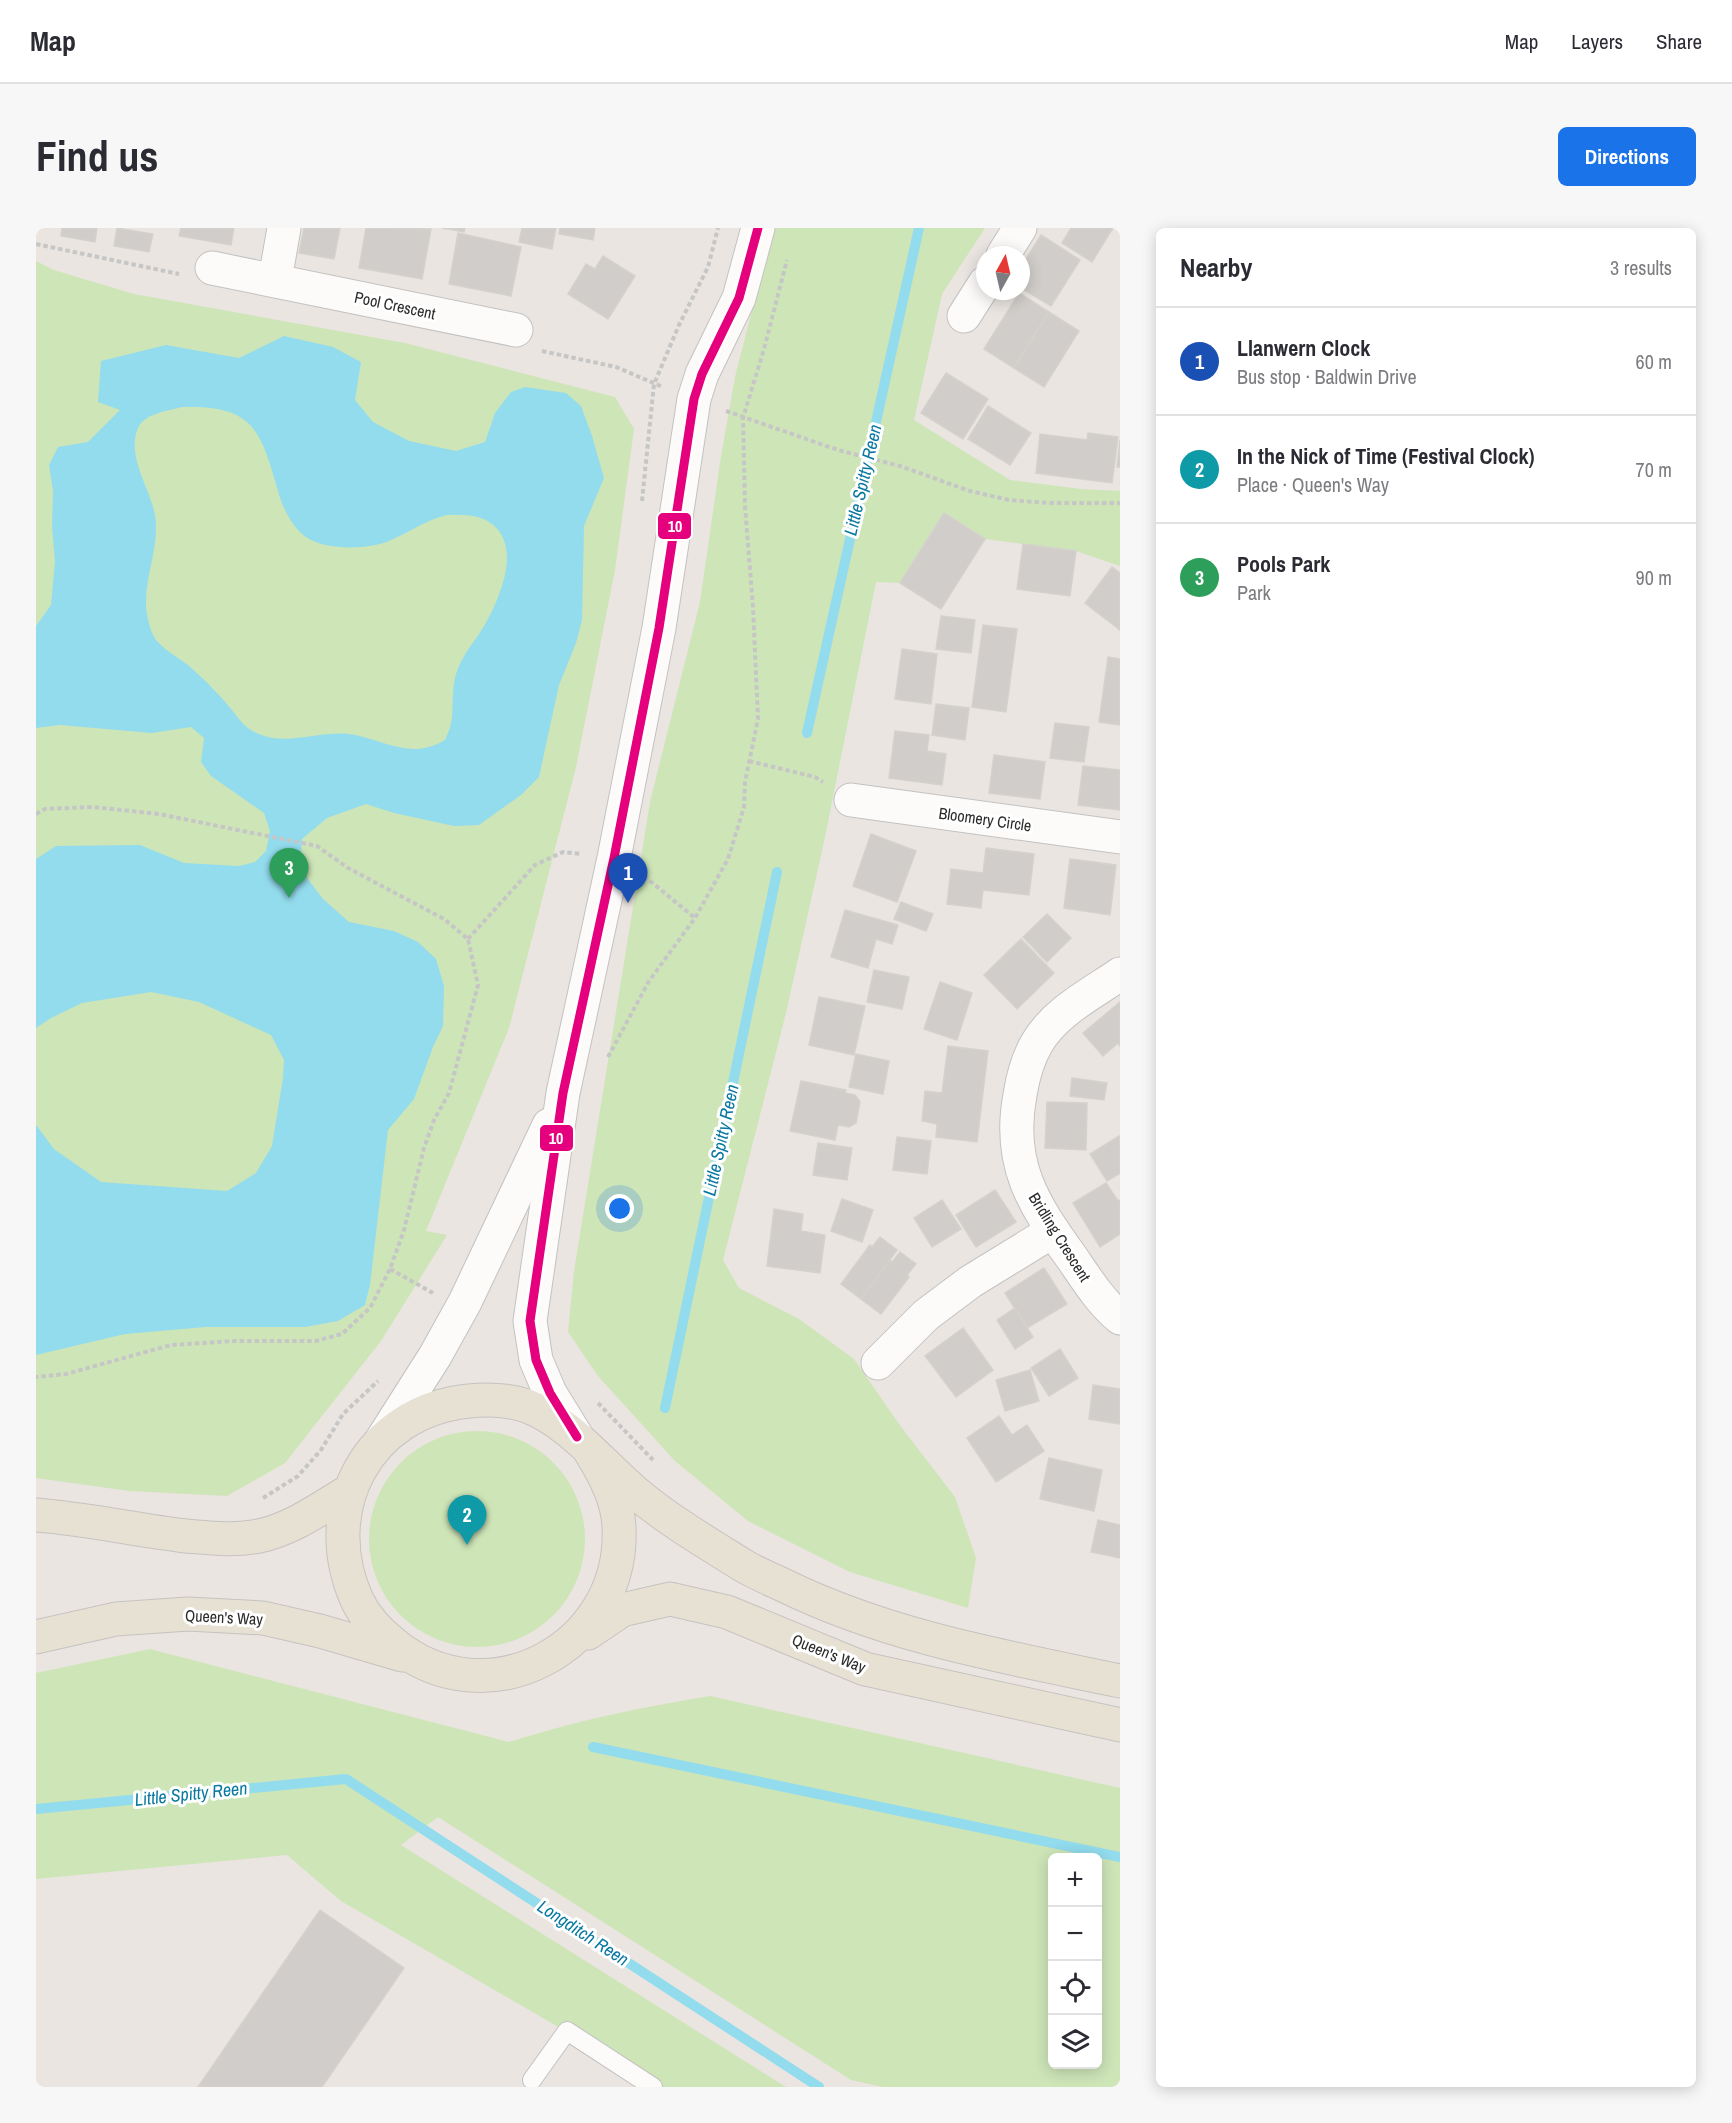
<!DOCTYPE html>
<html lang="en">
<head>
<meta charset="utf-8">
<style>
  :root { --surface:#fff; --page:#f7f7f7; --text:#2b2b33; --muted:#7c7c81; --line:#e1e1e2; --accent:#1a73e8 }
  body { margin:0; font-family:"Archivo Narrow",sans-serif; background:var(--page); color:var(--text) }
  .controls { position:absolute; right:18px; bottom:18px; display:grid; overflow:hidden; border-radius:9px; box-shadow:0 3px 15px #0003 }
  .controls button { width:54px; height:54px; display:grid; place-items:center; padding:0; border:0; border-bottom:2px solid var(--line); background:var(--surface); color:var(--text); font:30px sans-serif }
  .compass { position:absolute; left:940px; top:18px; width:54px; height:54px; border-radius:50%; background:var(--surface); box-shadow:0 3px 15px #0003; rotate:8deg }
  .you { position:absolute; left:584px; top:981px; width:21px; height:21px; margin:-15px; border:4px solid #fff; border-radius:50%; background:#1a73e8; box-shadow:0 0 0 9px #1a73e833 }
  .badge { display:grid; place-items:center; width:39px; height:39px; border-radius:50%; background:var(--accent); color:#fff; font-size:20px; font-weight:700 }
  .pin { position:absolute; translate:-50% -50px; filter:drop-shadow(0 2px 3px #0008) }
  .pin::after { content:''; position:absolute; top:32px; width:21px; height:18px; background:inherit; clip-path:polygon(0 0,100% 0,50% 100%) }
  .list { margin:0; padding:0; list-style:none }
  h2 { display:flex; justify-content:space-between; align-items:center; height:78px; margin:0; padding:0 24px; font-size:26px }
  h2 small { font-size:20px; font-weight:400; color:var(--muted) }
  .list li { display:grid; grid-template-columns:39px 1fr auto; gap:18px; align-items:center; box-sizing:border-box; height:108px; padding:0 24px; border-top:2px solid var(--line) }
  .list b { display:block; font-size:22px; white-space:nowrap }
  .list p { margin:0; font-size:20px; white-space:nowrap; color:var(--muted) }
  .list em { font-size:20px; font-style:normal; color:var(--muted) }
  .icon { flex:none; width:33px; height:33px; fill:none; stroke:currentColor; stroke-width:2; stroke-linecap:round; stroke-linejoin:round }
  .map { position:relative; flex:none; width:1084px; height:1859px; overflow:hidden; border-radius:9px }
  header { display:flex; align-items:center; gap:36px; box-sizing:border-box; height:84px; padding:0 30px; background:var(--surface); border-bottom:2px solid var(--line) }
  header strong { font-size:28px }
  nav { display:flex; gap:33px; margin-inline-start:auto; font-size:21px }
  .intro { display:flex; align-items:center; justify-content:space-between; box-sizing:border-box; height:144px; padding:0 36px }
  h1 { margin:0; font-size:42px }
  .button { padding:15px 27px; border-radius:9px; background:var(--accent); color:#fff; font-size:21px; font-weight:700 }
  main { display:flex; gap:36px; padding:0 36px }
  aside { flex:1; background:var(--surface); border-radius:9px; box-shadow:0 3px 15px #0003 }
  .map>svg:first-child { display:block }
  .green { fill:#cee5b8; fill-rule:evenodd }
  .water { fill:#92dced; fill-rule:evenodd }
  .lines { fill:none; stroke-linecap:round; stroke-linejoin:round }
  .stream { stroke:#92dced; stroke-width:10 }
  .building { fill:#d0cdca; stroke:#d5d1cc; stroke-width:1.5 }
  .service-casing { stroke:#c3c2c2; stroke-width:20 }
  .minor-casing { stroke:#c3c2c2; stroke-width:35 }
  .primary-casing { stroke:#c5c3c1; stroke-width:35 }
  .path { stroke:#c6c6c6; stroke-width:4; stroke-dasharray:4.5 3; stroke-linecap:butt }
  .service { stroke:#fcfbfa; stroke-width:18 }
  .minor { stroke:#fcfbfa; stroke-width:33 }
  .primary { stroke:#e7e1d3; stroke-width:33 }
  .bus-1-casing { stroke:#fff; stroke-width:14 }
  .bus-1 { stroke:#e5007d; stroke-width:9 }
  .labels { text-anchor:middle; stroke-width:6; stroke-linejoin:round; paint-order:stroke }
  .street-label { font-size:16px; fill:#2b2b2b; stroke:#fff }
  .water-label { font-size:18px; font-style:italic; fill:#0978a1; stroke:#fff }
  .line-badge { stroke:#fff; stroke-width:2 }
  .badge-label { font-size:16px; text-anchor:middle; font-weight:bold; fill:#fff }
</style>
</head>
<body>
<header>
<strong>Map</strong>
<nav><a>Map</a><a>Layers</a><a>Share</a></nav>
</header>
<div class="intro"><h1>Find us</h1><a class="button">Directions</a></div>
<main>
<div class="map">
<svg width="1084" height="1859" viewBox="0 0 1084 1859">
  <rect width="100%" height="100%" fill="#eae5e0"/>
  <g class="green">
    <path d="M 737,0 L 949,0 L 906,66 L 878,192 L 974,252 L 1045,261 L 1084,263 L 1084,338 L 1040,323 L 949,311 L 908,285 L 864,355 L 840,354 L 789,609 L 750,785 L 687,1032 L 703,1060 L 763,1091 L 818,1131 L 863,1196 L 919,1269 L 940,1330 L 932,1380 L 814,1344 L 712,1293 L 639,1233 L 562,1148 L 532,1104 L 538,1043 L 614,574 L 664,374 L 685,228 L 699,149 Z"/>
    <path d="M 0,33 L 18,42 L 98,66 L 369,115 L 579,169 L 598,201 L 579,342 L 540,539 L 473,800 L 390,1003 L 411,1007 L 345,1113 L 249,1235 L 191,1268 L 93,1263 L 0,1250 Z"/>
    <circle cx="441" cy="1311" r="108"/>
    <path d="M 114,1421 L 473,1514 C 539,1493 606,1479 674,1468 L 1084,1560 L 1084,1859 L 847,1859 L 815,1852 L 402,1589 L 365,1617 L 750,1859 L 626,1859 L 305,1673 L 251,1627 L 0,1651 L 0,1445 ZM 1017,1630 L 1062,1630 L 1062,1836 L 1017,1836 Z"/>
  </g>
  <path class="water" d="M 248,108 L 297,119 L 325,134 L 319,172 L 337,194 L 373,213 L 420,223 L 449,214 L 459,185 L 475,164 L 489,159 L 530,165 L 545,178 L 556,208 L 568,250 L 548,298 L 546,392 L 540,415 L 523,457 L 503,549 L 485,567 L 443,597 L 418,598 L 358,585 L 330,576 L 291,590 L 266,611 L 265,624 L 271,650 L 287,671 L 313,694 L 358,703 L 382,714 L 400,731 L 408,758 L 407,798 L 397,819 L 378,871 L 352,902 L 334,1057 L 329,1077 L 302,1093 L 269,1099 L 170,1099 L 89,1106 L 0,1127 L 0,897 L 18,921 L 65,954 L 191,963 L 220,945 L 236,918 L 247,850 L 248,832 L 235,807 L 163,774 L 115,764 L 46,775 L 15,790 L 0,800 L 0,631 L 20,618 L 104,617 L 148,635 L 203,638 L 219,634 L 230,623 L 234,603 L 228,585 L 175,548 L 165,534 L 168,510 L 155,499 L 116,505 L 24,497 L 0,500 L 0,398 L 15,377 L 19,333 L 16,300 L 17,263 L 13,237 L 22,219 L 52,214 L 84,182 L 62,174 L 65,133 L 130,117 L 203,130 ZM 146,179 C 218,177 224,201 242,263 C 246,278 254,295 266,306 C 284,323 331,322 353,313 C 372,305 388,293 407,288 C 413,286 419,287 425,287 C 453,287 471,302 471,330 C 471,353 456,387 443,406 C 433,420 423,433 419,450 C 416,463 417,477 416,490 C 415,498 412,505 409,512 C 404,515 398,518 392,519 C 368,527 338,509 313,506 C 284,503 250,518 223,506 C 212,502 206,495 199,486 C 185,468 169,452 152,437 C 143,430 131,424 123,415 C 118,411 114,401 113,395 C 102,360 125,323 119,287 C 114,260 90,228 102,200 C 109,185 132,183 146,179 Z"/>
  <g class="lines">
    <g class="stream">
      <path d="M 771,505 L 883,0"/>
      <path d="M 629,1180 L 741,644"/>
      <path d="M 557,1519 L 1084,1629"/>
      <path d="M 0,1581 L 310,1551 L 783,1859"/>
    </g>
  </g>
  <g class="building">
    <path d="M 26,0 L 61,0 L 59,14 L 25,8 Z"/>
    <path d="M 81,0 L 117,6 L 113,24 L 78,18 Z"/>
    <path d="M 145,0 L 198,0 L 195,17 L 143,8 Z"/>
    <path d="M 268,0 L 304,0 L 298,31 L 263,25 Z"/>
    <path d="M 330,0 L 395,1 L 386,51 L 323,40 Z"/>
    <path d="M 406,0 L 429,0 L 428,4 Z"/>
    <path d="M 486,0 L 520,0 L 516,21 L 483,14 Z"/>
    <path d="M 524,0 L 559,0 L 557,12 L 523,6 Z"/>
    <path d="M 1035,0 L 1077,0 L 1056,34 L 1026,15 Z"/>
    <path d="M 422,5 L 485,19 L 475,68 L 413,56 Z"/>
    <path d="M 1005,7 L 1044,32 L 1015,78 L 985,60 L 985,39 Z"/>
    <path d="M 567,28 L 599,48 L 572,91 L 532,66 L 550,36 L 559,41 Z"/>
    <path d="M 983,65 L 1013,84 L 978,140 L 948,121 Z"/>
    <path d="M 1013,84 L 1043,103 L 1008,159 L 978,140 Z"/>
    <path d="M 910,145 L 952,171 L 927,211 L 885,185 Z"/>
    <path d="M 952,178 L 995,205 L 974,237 L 932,211 Z"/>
    <path d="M 1052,205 L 1082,209 L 1076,255 L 1000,245 L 1004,206 L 1051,212 Z"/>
    <path d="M 1084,212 L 1084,239 L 1081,239 Z"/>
    <path d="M 908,285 L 949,311 L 905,381 L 864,355 Z"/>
    <path d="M 987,316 L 1040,323 L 1034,368 L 981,361 Z"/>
    <path d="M 1076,339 L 1084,345 L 1084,402 L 1049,375 Z"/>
    <path d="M 905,388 L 939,392 L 935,425 L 900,421 Z"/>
    <path d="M 947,397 L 981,401 L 970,484 L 936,479 Z"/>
    <path d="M 866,421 L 901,426 L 895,476 L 859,471 Z"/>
    <path d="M 1072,429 L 1084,431 L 1084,497 L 1063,494 Z"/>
    <path d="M 900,476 L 933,480 L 929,512 L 896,507 Z"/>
    <path d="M 1019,495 L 1053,499 L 1048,534 L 1014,530 Z"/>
    <path d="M 859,503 L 893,507 L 891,523 L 910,526 L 906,557 L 853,550 Z"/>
    <path d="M 958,527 L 1009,534 L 1004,571 L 953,565 Z"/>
    <path d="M 1047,538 L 1084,542 L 1084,582 L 1042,577 Z"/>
    <path d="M 835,606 L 880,623 L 861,674 L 817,658 Z"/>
    <path d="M 950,620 L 998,626 L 993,667 L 947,662 L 945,680 L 911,676 L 915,641 L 947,645 Z"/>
    <path d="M 1034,631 L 1080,637 L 1074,687 L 1028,680 Z"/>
    <path d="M 865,674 L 897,686 L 890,703 L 858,691 Z"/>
    <path d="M 809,682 L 862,697 L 856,716 L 840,711 L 832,740 L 795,729 Z"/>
    <path d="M 1011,686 L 1035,710 L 1011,734 L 987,709 Z"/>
    <path d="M 985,711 L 1018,745 L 981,781 L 948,747 Z"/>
    <path d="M 838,742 L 873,749 L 866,781 L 831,774 Z"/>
    <path d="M 904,754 L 936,765 L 921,812 L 888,801 Z"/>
    <path d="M 783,769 L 829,778 L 818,827 L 773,817 Z"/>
    <path d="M 1084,774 L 1084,818 L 1082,815 L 1067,828 L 1047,805 Z"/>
    <path d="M 912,818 L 952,823 L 941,914 L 900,909 L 901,896 L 886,893 L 889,863 L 906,865 Z"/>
    <path d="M 820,826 L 853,833 L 847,866 L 813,859 Z"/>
    <path d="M 1036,850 L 1071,855 L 1068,872 L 1034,868 Z"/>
    <path d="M 765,853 L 810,862 L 809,865 L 819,867 L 824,874 L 820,895 L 813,899 L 802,897 L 799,912 L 754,903 Z"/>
    <path d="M 1011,874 L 1051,875 L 1050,922 L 1009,920 Z"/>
    <path d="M 1083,908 L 1084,945 L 1071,953 L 1054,926 Z"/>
    <path d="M 861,909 L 895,913 L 891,946 L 857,942 Z"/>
    <path d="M 782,915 L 816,920 L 811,952 L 777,947 Z"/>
    <path d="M 1070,955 L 1082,973 L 1084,972 L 1084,1006 L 1064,1019 L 1037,975 Z"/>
    <path d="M 959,962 L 980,994 L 940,1019 L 920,987 Z"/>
    <path d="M 806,971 L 837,982 L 826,1014 L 795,1003 Z"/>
    <path d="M 906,972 L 925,1001 L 896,1019 L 878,990 Z"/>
    <path d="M 738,981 L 767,986 L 765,1003 L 789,1007 L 784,1045 L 731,1038 Z"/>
    <path d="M 844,1009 L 861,1022 L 825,1071 L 805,1056 L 834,1017 L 836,1019 Z"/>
    <path d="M 864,1024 L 880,1036 L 871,1047 L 873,1049 L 845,1086 L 825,1071 L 854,1032 L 856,1034 Z"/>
    <path d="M 1008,1040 L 1031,1076 L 991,1100 L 969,1065 Z"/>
    <path d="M 979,1080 L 997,1109 L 979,1121 L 961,1092 Z"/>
    <path d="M 927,1100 L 957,1142 L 920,1169 L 889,1128 Z"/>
    <path d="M 1024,1121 L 1042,1150 L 1013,1168 L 995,1140 Z"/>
    <path d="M 994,1142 L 1003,1173 L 969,1183 L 960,1152 Z"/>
    <path d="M 1057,1157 L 1084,1161 L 1084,1196 L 1053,1191 Z"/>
    <path d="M 963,1188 L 976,1207 L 991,1197 L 1008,1223 L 960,1254 L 931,1210 Z"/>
    <path d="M 1013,1230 L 1066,1242 L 1058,1283 L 1004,1271 Z"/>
    <path d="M 1062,1292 L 1084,1297 L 1084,1330 L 1055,1324 Z"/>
    <path d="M 284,1682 L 368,1740 L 286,1859 L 162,1859 Z"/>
  </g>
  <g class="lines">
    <g class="service-casing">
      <path id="service" d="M 496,1852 L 531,1803 L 617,1859"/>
    </g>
    <g class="minor-casing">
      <g id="minor">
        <path d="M 967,27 L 984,0"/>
        <path d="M 176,40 L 480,102"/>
        <path d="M 239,52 L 248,0"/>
        <path d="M 928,88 L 949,55"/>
        <path d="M 815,572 L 1084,609"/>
        <path d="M 1084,746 C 1055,766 1019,784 1001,815 C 991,832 987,848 984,867 C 971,936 997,976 1036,1030 C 1051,1052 1064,1073 1084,1090"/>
        <path d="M 842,1135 L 890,1087 L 934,1054 L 1017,1003"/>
        <path d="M 541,1209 L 514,1165 L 500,1132 L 494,1093 L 527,865 L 578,630 L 623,400 L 658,171 L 666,146 L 703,70 L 722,0"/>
        <path d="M 345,1213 L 399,1128 L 429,1074 L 513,897"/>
      </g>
    </g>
    <g class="primary-casing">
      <g id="primary">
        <path d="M 555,1225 C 569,1248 582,1272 583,1299 C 589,1419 452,1493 358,1416 C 344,1405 329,1389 321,1372 C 280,1281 332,1183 433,1173 C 452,1171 473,1172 491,1178 C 532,1193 566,1236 599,1264 C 632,1292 671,1315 708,1338 C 720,1345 734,1351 747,1357 C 853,1409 970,1429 1084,1453"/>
        <path d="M 0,1287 C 50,1291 100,1302 150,1308 C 174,1310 199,1313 223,1308 C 256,1301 285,1280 313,1263"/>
        <path d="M 552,1405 L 586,1382 L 634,1371 L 691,1384 L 829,1441 L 1084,1497"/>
        <path d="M 0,1409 L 80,1391 L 152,1386 L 227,1390 L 284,1403 L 366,1427"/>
      </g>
    </g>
    <g class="path">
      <path d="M 0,16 L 143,46"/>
      <path d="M 506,123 L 580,139 L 627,159"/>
      <path d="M 690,183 L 802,222 L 864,238 L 934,263 L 973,272 L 1014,275 L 1084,275"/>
      <path d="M 606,273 L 618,156 L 643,97 L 672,39 L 682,0"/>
      <path d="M 713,533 L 779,549 L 787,554"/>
      <path d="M 0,586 L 9,581 L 57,579 L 123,586 L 281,618 L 312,640 L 408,691 L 432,711 L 442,757 L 413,865 L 398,892 L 388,920 L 368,1002 L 354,1041 L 334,1080 L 306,1106 L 279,1113 L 196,1113 L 135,1117 L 30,1146 L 0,1149"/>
      <path d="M 608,648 L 659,690"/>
      <path d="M 432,711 L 499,637 L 527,624 L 545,626"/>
      <path d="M 572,829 L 613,753 L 659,690 L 692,631 L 708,579 L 709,554 L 722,491 L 717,379 L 709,278 L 707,190 L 728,121 L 751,32"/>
      <path d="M 354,1041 L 397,1065"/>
      <path d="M 562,1175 L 617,1232"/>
      <path d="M 227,1270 L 262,1248 L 285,1222 L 307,1186 L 342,1153"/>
    </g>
    <use href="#service" class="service"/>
    <use href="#minor" class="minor"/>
    <use href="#primary" class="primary"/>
    <g class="bus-1-casing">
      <path id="bus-1" d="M 541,1209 L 514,1165 L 500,1132 L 494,1093 L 527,865 L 578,630 L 623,400 L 658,171 L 666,146 L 703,70 L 722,0"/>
    </g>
    <use href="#bus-1" class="bus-1"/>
  </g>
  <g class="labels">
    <g class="street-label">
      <text transform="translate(359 77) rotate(12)" y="6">Pool Crescent</text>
      <text transform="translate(949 591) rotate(8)" y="6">Bloomery Circle</text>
      <text transform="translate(1024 1009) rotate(58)" y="6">Bridling Crescent</text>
      <text transform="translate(188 1389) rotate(3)" y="6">Queen's Way</text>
      <text transform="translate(793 1425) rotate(22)" y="6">Queen's Way</text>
    </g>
    <g class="water-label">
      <text transform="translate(827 252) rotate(-77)" y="6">Little Spitty Reen</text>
      <text transform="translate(685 912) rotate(-78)" y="6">Little Spitty Reen</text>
      <text transform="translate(155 1566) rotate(-6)" y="6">Little Spitty Reen</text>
      <text transform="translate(547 1705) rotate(33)" y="6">Longditch Reen</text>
    </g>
  </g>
  <g class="line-badge">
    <rect x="621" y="284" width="35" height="28" rx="6" fill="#e5007d"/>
    <rect x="503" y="896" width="35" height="28" rx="6" fill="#e5007d"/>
  </g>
  <g class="badge-label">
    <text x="639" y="304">10</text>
    <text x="520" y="916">10</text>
  </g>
</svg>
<div class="controls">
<button>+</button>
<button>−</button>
<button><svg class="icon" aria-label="locate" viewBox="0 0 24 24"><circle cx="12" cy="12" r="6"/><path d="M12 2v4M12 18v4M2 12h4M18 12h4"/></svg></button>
<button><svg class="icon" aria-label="layers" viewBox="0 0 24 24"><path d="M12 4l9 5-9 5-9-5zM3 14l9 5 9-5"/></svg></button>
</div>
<svg class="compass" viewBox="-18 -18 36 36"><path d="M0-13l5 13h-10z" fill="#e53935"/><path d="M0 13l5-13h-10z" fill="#7c7c81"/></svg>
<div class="you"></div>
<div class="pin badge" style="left:592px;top:675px;background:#1a4fb4">1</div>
<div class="pin badge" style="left:431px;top:1317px;background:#0f9aa8">2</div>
<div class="pin badge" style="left:253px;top:670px;background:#2e9e5b">3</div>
</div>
<aside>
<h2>Nearby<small>3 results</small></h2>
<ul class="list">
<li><span class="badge" style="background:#1a4fb4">1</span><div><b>Llanwern Clock</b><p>Bus stop · Baldwin Drive</p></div><em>60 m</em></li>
<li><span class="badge" style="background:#0f9aa8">2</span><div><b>In the Nick of Time (Festival Clock)</b><p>Place · Queen's Way</p></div><em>70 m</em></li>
<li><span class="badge" style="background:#2e9e5b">3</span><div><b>Pools Park</b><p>Park</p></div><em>90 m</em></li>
</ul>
</aside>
</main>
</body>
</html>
